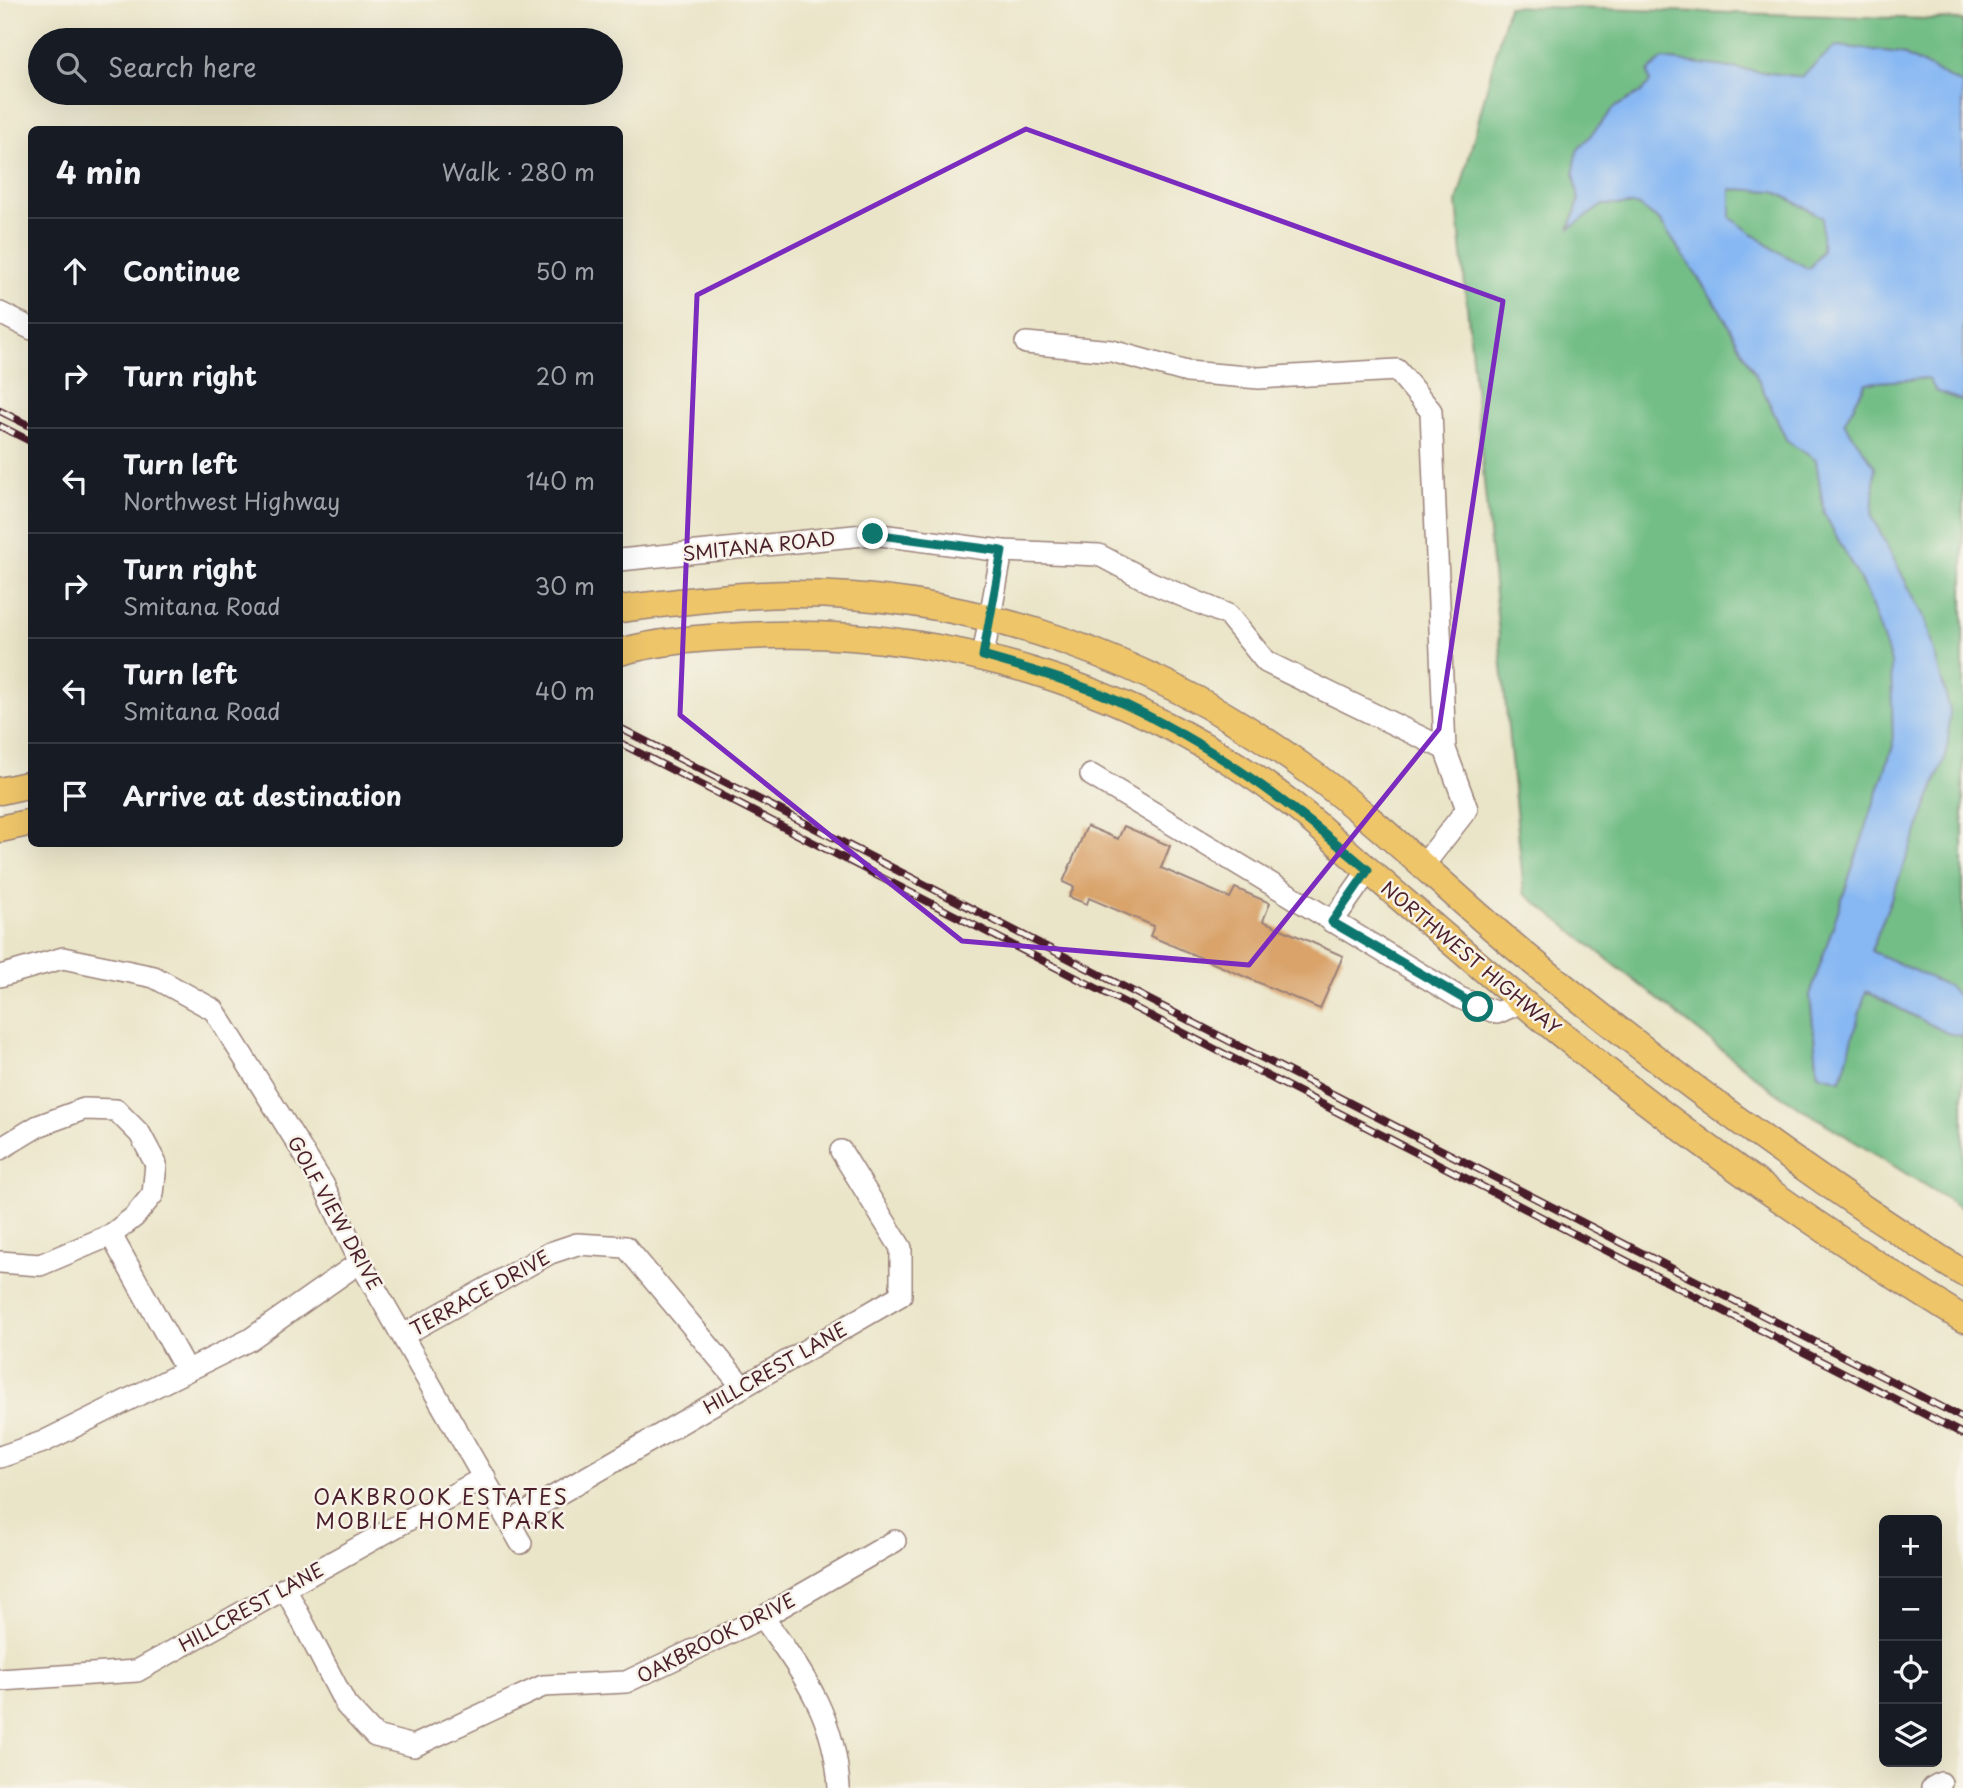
<!DOCTYPE html>
<html lang="en">
<head>
<meta charset="utf-8">
<style>
  :root { --surface:#171b24; --page:#242831; --text:#f1f3f6; --muted:#9ea1a6; --line:#363941 }
  body { margin:0; font-family:"Playpen Sans",sans-serif; background:var(--page); color:var(--text) }
  .controls { position:absolute; right:21px; bottom:21px; display:grid; overflow:hidden; border-radius:10px; box-shadow:0 7px 28px #0002 }
  .controls button { width:63px; height:63px; display:grid; place-items:center; padding:0; border:0; border-bottom:2px solid var(--line); background:var(--surface); color:var(--text); font:35px sans-serif }
  .stop { position:absolute; width:21px; height:21px; margin:-16px; border:5px solid #0f766e; border-radius:50%; background:#fff }
  .stop.end { background:#0f766e; border-color:#fff; box-shadow:0 2px 7px #0008 }
  .list { margin:0; padding:0; list-style:none }
  h2 { display:flex; justify-content:space-between; align-items:center; height:91px; margin:0; padding:0 28px; font-size:30px }
  h2 small { font-size:23px; font-weight:400; color:var(--muted) }
  .list li { display:grid; grid-template-columns:46px 1fr auto; gap:21px; align-items:center; box-sizing:border-box; height:105px; padding:0 28px; border-top:2px solid var(--line) }
  .list b { display:block; font-size:26px; white-space:nowrap }
  .list p { margin:0; font-size:23px; white-space:nowrap; color:var(--muted) }
  .list em { font-size:23px; font-style:normal; color:var(--muted) }
  .icon { flex:none; width:38px; height:38px; fill:none; stroke:currentColor; stroke-width:2; stroke-linecap:round; stroke-linejoin:round }
  .map { position:relative; flex:none; width:1963px; height:1788px; overflow:hidden }
  .search { position:absolute; background:var(--surface); box-shadow:0 7px 28px #0002; left:28px; top:28px; width:595px; height:77px; display:flex; align-items:center; gap:18px; box-sizing:border-box; padding:0 24px; border-radius:38px; color:var(--muted); font-size:26px }
  .panel { position:absolute; background:var(--surface); box-shadow:0 7px 28px #0002; left:28px; top:126px; width:595px; height:721px; border-radius:10px }
  .map>svg:first-child { display:block }
  .forest { fill:#73be86; stroke:#5e6e58; stroke-width:2 }
  .water { fill:#87b8f3; stroke:#686c8f; stroke-width:2; fill-rule:evenodd }
  .building { fill:#d9a36b }
  .lines { fill:none; stroke-linecap:round; stroke-linejoin:round }
  .minor-casing { stroke:#9a827a; stroke-width:24 }
  .major-casing { stroke:#9a827a; stroke-width:29 }
  .minor { stroke:#fff; stroke-width:21 }
  .major { stroke:#eec569; stroke-width:26 }
  .rail-casing { stroke:#4a1f2b; stroke-width:8 }
  .rail { stroke:#f7f3e8; stroke-width:5; stroke-dasharray:16; stroke-linecap:butt }
  .route { stroke:#0f766e; stroke-width:9 }
  .marked { fill:none; stroke:#7b2cbf; stroke-width:5; stroke-linejoin:round }
  .labels { text-anchor:middle; stroke-width:5; stroke-linejoin:round; paint-order:stroke }
  .street-label { font-size:19px; fill:#4a1f2b; stroke:#f7f3e8 }
  .neighbourhood-label { font-size:21px; letter-spacing:2px; fill:#4a1f2b; stroke:#f7f3e8 }
</style>
</head>
<body>
<div class="map">
<svg width="1963" height="1788" viewBox="0 0 1963 1788">
  <rect width="100%" height="100%" fill="#f7f3e8"/>
  <filter id="ink" filterUnits="userSpaceOnUse"><feTurbulence type="fractalNoise" baseFrequency=".0143" numOctaves="2"/><feDisplacementMap in="SourceGraphic" scale="14" xChannelSelector="R" yChannelSelector="G"/><feConvolveMatrix kernelMatrix="1 2 1 2 8 2 1 2 1" color-interpolation-filters="sRGB"/></filter>
  <filter id="wash" filterUnits="userSpaceOnUse"><feTurbulence type="fractalNoise" baseFrequency=".00686" numOctaves="4" result="noise"/><feDisplacementMap in="SourceGraphic" scale="28" xChannelSelector="R" yChannelSelector="G"/><feGaussianBlur stdDeviation="1.57" result="paint"/><feColorMatrix in="noise" values="0 0 0 0 0 0 0 0 0 0 0 0 0 0 0 0 0 1.4 0 .05"/><feComposite in="paint" operator="in"/></filter>
  <g filter="url(#wash)">
    <rect width="100%" height="100%" fill="#eae5c8"/>
    <g class="forest">
      <path d="M 1508,6 L 1963,20 L 1963,85 L 1901,53 L 1836,46 L 1801,77 L 1663,59 L 1648,72 L 1651,83 L 1639,94 L 1615,107 L 1598,129 L 1574,172 L 1579,201 L 1570,226 L 1603,205 L 1638,205 L 1660,221 L 1720,310 L 1758,379 L 1787,441 L 1816,460 L 1824,513 L 1868,595 L 1892,662 L 1893,746 L 1810,995 L 1818,1074 L 1841,1080 L 1865,991 L 1947,1033 L 1963,1036 L 1963,1209 L 1775,1092 L 1524,893 L 1457,203 Z"/>
      <path d="M 1731,189 L 1775,191 L 1822,217 L 1822,251 L 1809,269 L 1775,250 L 1731,218 Z"/>
      <path d="M 1928,378 L 1936,391 L 1963,401 L 1963,1000 L 1946,985 L 1871,951 L 1947,753 L 1950,711 L 1925,619 L 1872,517 L 1875,467 L 1844,423 L 1866,383 Z"/>
    </g>
    <path class="water" d="M 1836,46 L 1901,53 L 1963,85 L 1963,401 L 1936,391 L 1928,378 L 1866,383 L 1844,423 L 1875,467 L 1872,517 L 1925,619 L 1950,711 L 1947,753 L 1871,951 L 1946,985 L 1963,1000 L 1963,1036 L 1947,1033 L 1866,991 L 1841,1080 L 1818,1074 L 1810,995 L 1893,746 L 1891,662 L 1868,595 L 1824,513 L 1816,460 L 1787,441 L 1758,379 L 1720,310 L 1660,221 L 1638,205 L 1603,205 L 1570,228 L 1579,201 L 1574,172 L 1577,151 L 1615,107 L 1639,94 L 1650,83 L 1648,72 L 1663,59 L 1801,77 ZM 1731,189 L 1775,191 L 1822,217 L 1822,251 L 1809,269 L 1775,250 L 1731,218 Z"/>
    <g id="blocks">
      <path class="building" d="M 1087,826 L 1118,839 L 1124,826 L 1170,846 L 1161,868 L 1230,898 L 1235,888 L 1270,903 L 1263,921 L 1343,956 L 1320,1009 L 1150,936 L 1154,926 L 1089,898 L 1087,904 L 1069,897 L 1074,887 L 1063,882 Z"/>
    </g>
  </g>
  <g filter="url(#ink)">
    <use href="#blocks" fill-opacity="0" stroke="#9a827a" stroke-width="2"/>
    <g class="lines">
      <g class="minor-casing">
        <g id="minor">
          <path d="M 0,313 L 32,329"/>
          <path d="M 1026,343 L 1112,351 L 1187,372 L 1259,378 L 1397,370 L 1431,411 L 1445,749 L 1467,809 L 1422,867"/>
          <path d="M 1002,551 L 1099,555 L 1152,583 L 1228,615 L 1266,662 L 1445,749"/>
          <path d="M 620,560 L 873,534 L 1002,551 L 983,656"/>
          <path d="M 1091,775 L 1460,998 L 1497,1013 L 1522,1002"/>
          <path d="M 1332,922 L 1368,871"/>
          <path d="M 0,976 L 63,958 L 154,977 L 214,1010 L 323,1184 L 360,1262 L 521,1543"/>
          <path d="M 0,1149 L 38,1126 L 84,1109 L 116,1110 L 140,1134 L 156,1164 L 153,1194 L 134,1217 L 111,1235 L 40,1265 L 0,1262"/>
          <path d="M 111,1235 L 186,1370"/>
          <path d="M 403,1335 L 550,1253 L 577,1244 L 626,1247 L 742,1386"/>
          <path d="M 0,1457 L 43,1442 L 249,1340 L 360,1262"/>
          <path d="M 510,1522 L 901,1295 L 901,1248 L 841,1151"/>
          <path d="M 285,1588 L 346,1705 L 375,1736 L 414,1746 L 543,1686 L 626,1682 L 763,1617 L 895,1541"/>
          <path d="M 763,1617 C 803,1674 835,1715 839,1788"/>
          <path d="M 0,1680 L 137,1671 L 485,1477"/>
          <path d="M 1932,1788 L 1941,1783"/>
        </g>
      </g>
      <g class="major-casing">
        <g id="major">
          <path d="M 620,609 C 676,602 733,595 791,594 C 979,593 1163,662 1313,774 C 1386,828 1451,894 1521,952 C 1662,1067 1808,1176 1963,1273"/>
          <path d="M 620,652 C 659,641 702,638 744,636 C 941,625 1136,685 1293,805 C 1321,827 1348,853 1376,877 C 1435,928 1494,979 1555,1029 C 1684,1135 1821,1231 1963,1319"/>
          <path d="M 0,791 L 32,784"/>
          <path d="M 0,829 L 32,822"/>
        </g>
      </g>
      <use href="#minor" class="minor"/>
      <use href="#major" class="major"/>
      <g class="rail-casing">
        <g id="rail">
          <path d="M 0,411 L 32,427"/>
          <path d="M 0,426 L 32,442"/>
          <path d="M 620,728 L 1963,1418"/>
          <path d="M 620,743 L 1963,1434"/>
        </g>
      </g>
      <use href="#rail" class="rail"/>
    </g>
  </g>
  <g class="lines" filter="url(#ink)">
    <path class="route" d="M 873,534 L 1002,551 L 983,656 C 1025,668 1068,680 1109,697 C 1209,742 1286,800 1368,870 L 1332,922 L 1478,1007"/>
  </g>
  <path class="marked" d="M 1026,129 L 1503,301 L 1439,729 L 1249,965 L 962,941 L 680,715 L 697,295 Z"/>
  <g class="labels">
    <g class="street-label">
      <text transform="translate(759 546) rotate(-6)" y="7">SMITANA ROAD</text>
      <text transform="translate(1471 958) rotate(40)" y="7">NORTHWEST HIGHWAY</text>
      <text transform="translate(335 1213) rotate(61)" y="7">GOLF VIEW DRIVE</text>
      <text transform="translate(480 1293) rotate(-29)" y="7">TERRACE DRIVE</text>
      <text transform="translate(775 1368) rotate(-30)" y="7">HILLCREST LANE</text>
      <text transform="translate(251 1607) rotate(-29)" y="7">HILLCREST LANE</text>
      <text transform="translate(716 1638) rotate(-27)" y="7">OAKBROOK DRIVE</text>
    </g>
    <g class="neighbourhood-label">
      <text x="441" y="1505">OAKBROOK ESTATES<tspan x="441" dy="24">MOBILE HOME PARK</tspan></text>
    </g>
  </g>
</svg>
<div class="controls">
<button>+</button>
<button>−</button>
<button><svg class="icon" aria-label="locate" viewBox="0 0 24 24"><circle cx="12" cy="12" r="6"/><path d="M12 2v4M12 18v4M2 12h4M18 12h4"/></svg></button>
<button><svg class="icon" aria-label="layers" viewBox="0 0 24 24"><path d="M12 4l9 5-9 5-9-5zM3 14l9 5 9-5"/></svg></button>
</div>
<div class="stop" style="left:1478px;top:1007px"></div>
<div class="stop end" style="left:873px;top:534px"></div>
<div class="search"><svg class="icon" aria-label="search" viewBox="0 0 24 24"><circle cx="10" cy="10" r="6"/><path d="M15 15l6 6"/></svg>Search here</div>
<section class="panel">
<h2>4 min<small>Walk · 280 m</small></h2>
<ul class="list">
<li><svg class="icon" aria-label="ahead" viewBox="0 0 24 24"><path d="M12 20V5M6 11l6-6 6 6"/></svg><div><b>Continue</b></div><em>50 m</em></li>
<li><svg class="icon" aria-label="right" viewBox="0 0 24 24"><path d="M7 20v-9h11M14 6l5 5-5 5"/></svg><div><b>Turn right</b></div><em>20 m</em></li>
<li><svg class="icon" aria-label="left" viewBox="0 0 24 24"><path d="M17 20v-9H6M10 6l-5 5 5 5"/></svg><div><b>Turn left</b><p>Northwest Highway</p></div><em>140 m</em></li>
<li><svg class="icon" aria-label="right" viewBox="0 0 24 24"><path d="M7 20v-9h11M14 6l5 5-5 5"/></svg><div><b>Turn right</b><p>Smitana Road</p></div><em>30 m</em></li>
<li><svg class="icon" aria-label="left" viewBox="0 0 24 24"><path d="M17 20v-9H6M10 6l-5 5 5 5"/></svg><div><b>Turn left</b><p>Smitana Road</p></div><em>40 m</em></li>
<li><svg class="icon" aria-label="arrive" viewBox="0 0 24 24"><path d="M6 21V4h12l-3 4 3 4H6"/></svg><div><b>Arrive at destination</b></div></li>
</ul>
</section>
</div>
</body>
</html>
